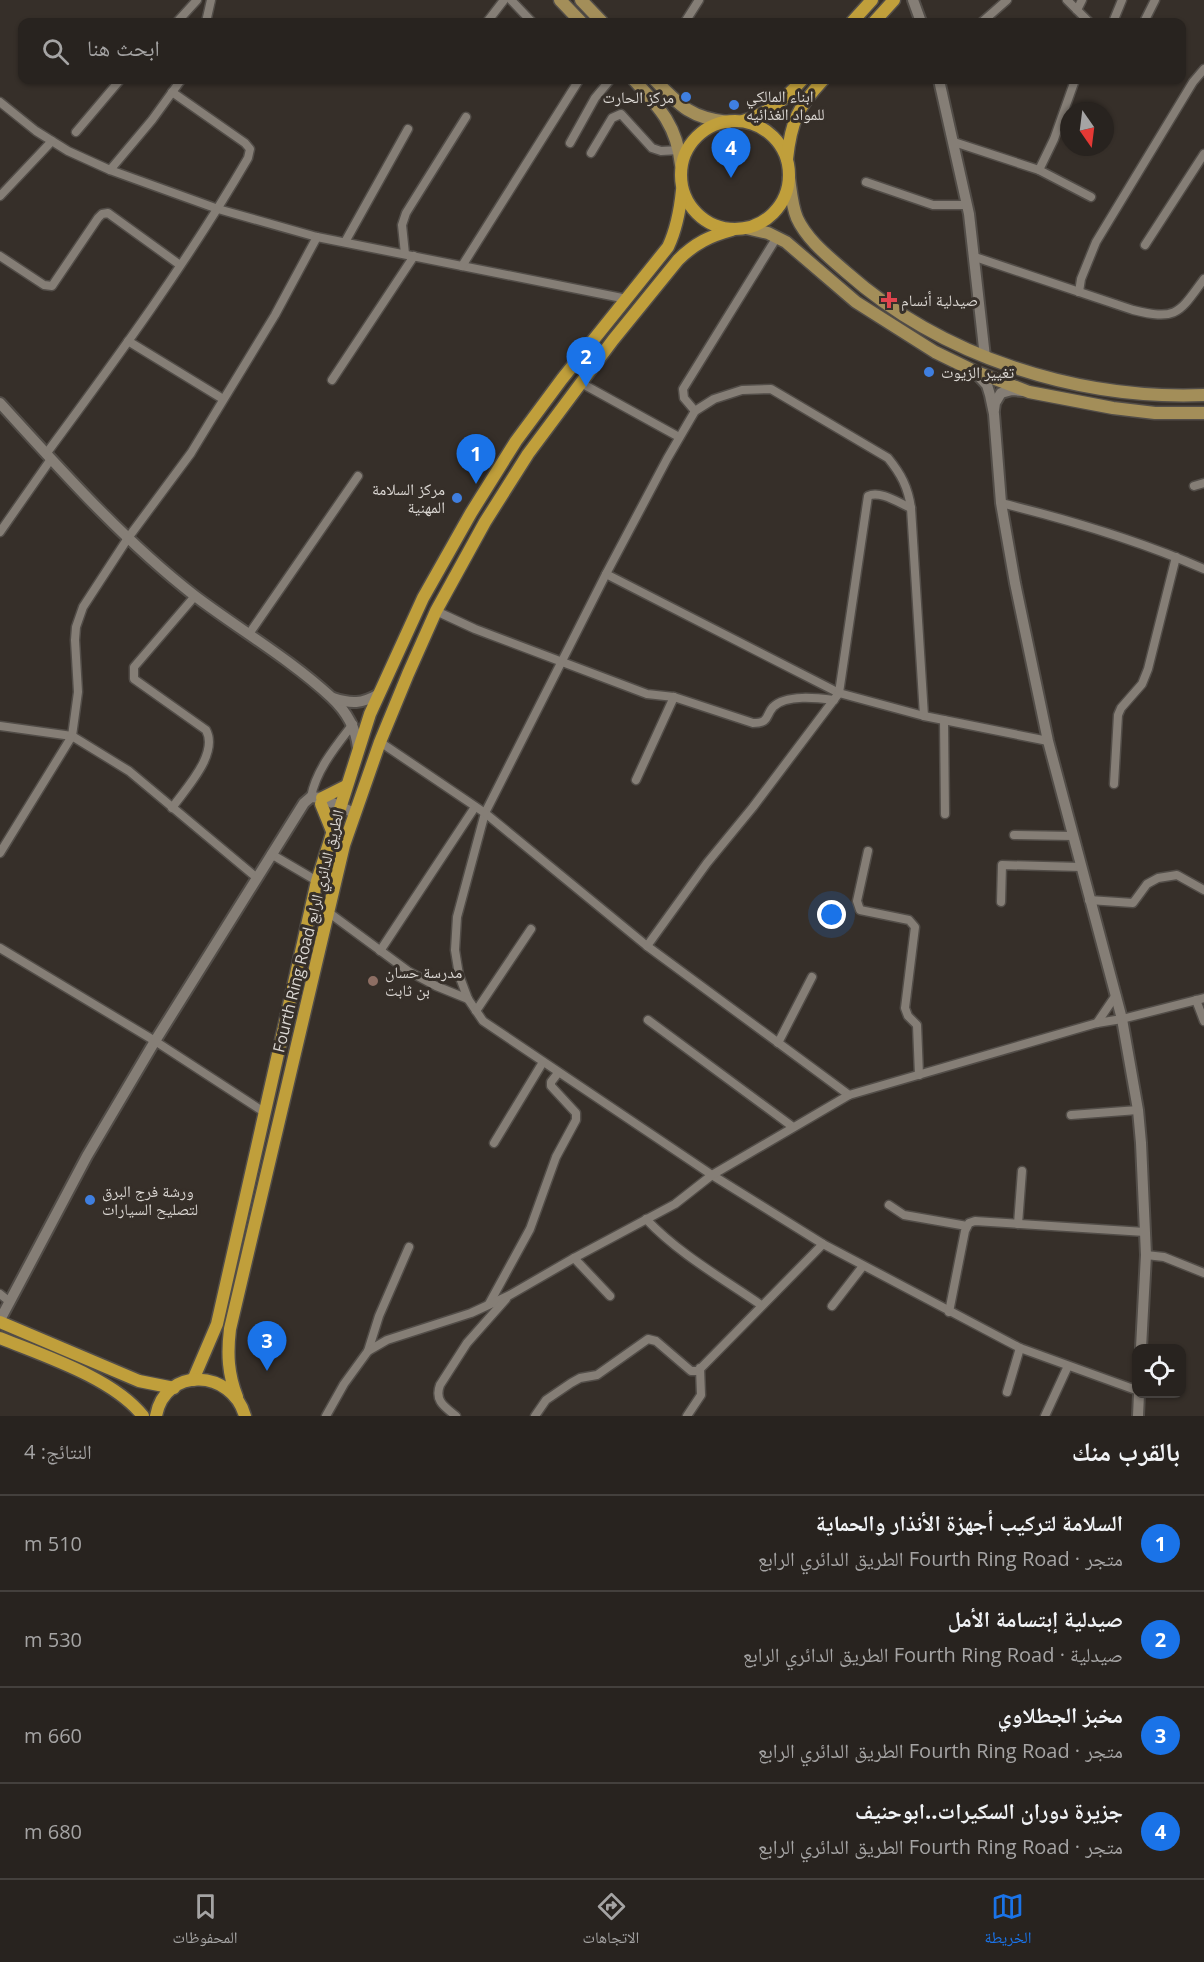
<!DOCTYPE html>
<html lang="ar">
<head>
<meta charset="utf-8">
<style>
  :root { --surface:#28231f; --page:#302b28; --text:#f1f3f6; --muted:#a5a4a4; --line:#44403d; --accent:#1a73e8 }
  body { margin:0; font-family:"Open Sans","Noto Naskh Arabic",sans-serif; background:var(--page); color:var(--text); direction:rtl }
  .controls { position:absolute; right:18px; bottom:18px; display:grid; overflow:hidden; border-radius:12px; box-shadow:0 2px 4px #0004 }
  .controls button { width:54px; height:54px; display:grid; place-items:center; padding:0; border:0; border-bottom:2px solid var(--line); background:var(--surface); color:var(--text); font:30px sans-serif }
  .compass { position:absolute; left:1060px; top:102px; width:54px; height:54px; border-radius:50%; background:var(--surface); box-shadow:0 2px 4px #0004; rotate:166deg }
  .you { position:absolute; left:832px; top:915px; width:21px; height:21px; margin:-15px; border:4px solid #fff; border-radius:50%; background:#1a73e8; box-shadow:0 0 0 9px #1a73e833 }
  .badge { display:grid; place-items:center; width:39px; height:39px; border-radius:50%; background:var(--accent); color:#fff; font-size:20px; font-weight:700 }
  .pin { position:absolute; translate:-50% -50px; filter:drop-shadow(0 2px 3px #0008) }
  .pin::after { content:''; position:absolute; top:32px; width:21px; height:18px; background:inherit; clip-path:polygon(0 0,100% 0,50% 100%) }
  .list { margin:0; padding:0; list-style:none }
  h2 { display:flex; justify-content:space-between; align-items:center; height:78px; margin:0; padding:0 24px; font-size:26px }
  h2 small { font-size:20px; font-weight:400; color:var(--muted) }
  .list li { display:grid; grid-template-columns:39px 1fr auto; gap:18px; align-items:center; box-sizing:border-box; height:96px; padding:0 24px; border-top:2px solid var(--line) }
  .list b { display:block; font-size:22px; white-space:nowrap }
  .list p { margin:0; font-size:20px; white-space:nowrap; color:var(--muted) }
  .list em { font-size:20px; font-style:normal; color:var(--muted) }
  .icon { flex:none; width:33px; height:33px; fill:none; stroke:currentColor; stroke-width:2; stroke-linecap:round; stroke-linejoin:round }
  .map { position:relative; flex:none; width:1204px; height:1416px; overflow:hidden; direction:ltr }
  .search { position:absolute; background:var(--surface); box-shadow:0 2px 4px #0004; left:18px; right:18px; top:18px; height:66px; display:flex; align-items:center; gap:15px; box-sizing:border-box; padding:0 21px; border-radius:12px; color:var(--muted); font-size:22px }
  .sheet { height:462px; background:var(--surface) }
  nav { display:flex; justify-content:space-around; align-items:center; box-sizing:border-box; height:84px; border-top:2px solid var(--line); background:var(--surface); font-size:16px; color:var(--muted) }
  nav a { display:grid; justify-items:center; gap:3px }
  nav .on { color:var(--accent) }
  .map>svg:first-child { display:block }
  .lines { fill:none; stroke-linecap:round; stroke-linejoin:round }
  .minor-casing { stroke:#524d48; stroke-width:11 }
  .tertiary-casing { stroke:#524d48; stroke-width:14 }
  .secondary-casing { stroke:#524d48; stroke-width:15 }
  .primary-casing { stroke:#524d48; stroke-width:15 }
  .minor { stroke:#857e76; stroke-width:8 }
  .tertiary { stroke:#857e76; stroke-width:10 }
  .secondary { stroke:#a38e59; stroke-width:12 }
  .primary { stroke:#c09f3b; stroke-width:12 }
  .shop-dot { fill:#3f7fe0; stroke:#362f29; stroke-width:2 }
  .health-dot { fill:#e0444e; stroke:#362f29; stroke-width:2 }
  .education-dot { fill:#8d6e63; stroke:#362f29; stroke-width:2 }
  .labels { text-anchor:middle; stroke-width:6; stroke-linejoin:round; paint-order:stroke }
  .poi-label { font-size:16px; fill:#dbd7d3; stroke:#362f29; text-anchor:start }
  .street-label { font-size:16px; fill:#dbd7d3; stroke:#362f29 }
</style>
</head>
<body>
<div class="map">
<svg width="1204" height="1416" viewBox="0 0 1204 1416">
  <rect width="100%" height="100%" fill="#362f29"/>
  <g class="lines">
    <g class="minor-casing">
      <g id="minor">
        <path d="M 511,0 L 532,22"/>
        <path d="M 1067,0 L 1089,22"/>
        <path d="M 1077,10 L 1082,0"/>
        <path d="M 177,22 L 197,0"/>
        <path d="M 206,22 L 211,0"/>
        <path d="M 487,22 L 504,0"/>
        <path d="M 685,22 L 699,0"/>
        <path d="M 982,22 L 1007,0"/>
        <path d="M 1113,22 L 1122,0"/>
        <path d="M 1144,22 L 1155,0"/>
        <path d="M 0,102 L 36,131 L 68,151 L 110,170 L 218,209 L 317,237 L 627,299"/>
        <path d="M 76,132 L 120,80"/>
        <path d="M 954,142 L 1039,170 L 1091,197"/>
        <path d="M 570,143 L 595,98 L 610,80"/>
        <path d="M 591,153 L 612,118 L 621,114 L 652,148 L 661,151 L 680,150"/>
        <path d="M 110,170 L 152,120 L 181,80"/>
        <path d="M 1039,170 L 1054,139 L 1075,80"/>
        <path d="M 866,182 L 933,205 L 967,205"/>
        <path d="M 0,196 L 52,141"/>
        <path d="M 345,242 L 408,129"/>
        <path d="M 1145,245 L 1204,154"/>
        <path d="M 405,254 L 402,225 L 406,213 L 466,117"/>
        <path d="M 0,256 L 44,285 L 52,286 L 98,218 L 102,214 L 108,213 L 180,265"/>
        <path d="M 975,257 L 1133,310 C 1177,321 1179,313 1204,279"/>
        <path d="M 462,266 L 579,80"/>
        <path d="M 1079,292 L 1081,279 L 1096,242 L 1193,82 L 1204,69"/>
        <path d="M 128,341 L 223,399"/>
        <path d="M 332,380 L 414,256"/>
        <path d="M 581,383 L 679,437"/>
        <path d="M 695,411 L 684,398 L 683,389 L 777,237"/>
        <path d="M 46,454 C 117,358 188,261 248,158 L 250,149 L 245,143 L 172,92"/>
        <path d="M 1194,486 L 1204,483"/>
        <path d="M 1001,503 C 1070,520 1138,540 1204,569"/>
        <path d="M 0,532 L 51,459"/>
        <path d="M 606,574 L 839,693 L 924,716 L 1048,741"/>
        <path d="M 436,611 L 475,629 L 647,694 L 674,697 L 753,723 C 770,723 765,716 773,707 C 786,694 818,698 834,700"/>
        <path d="M 249,634 L 358,476"/>
        <path d="M 924,716 L 911,508 C 908,487 901,474 888,458 L 771,389 L 742,390 L 714,399 L 695,411 L 667,459 L 606,574 L 485,813 L 457,917 L 455,950 L 459,975 L 468,999 L 483,1021 L 712,1175 L 823,1244 L 1020,1348 L 1136,1390"/>
        <path d="M 944,720 L 945,814"/>
        <path d="M 0,726 L 72,736 L 129,771 L 257,878"/>
        <path d="M 380,742 L 485,813 L 647,946 L 849,1095 L 1097,1023 L 1122,1019 L 1204,998"/>
        <path d="M 636,780 L 674,697"/>
        <path d="M 1114,784 L 1118,715 L 1121,708 L 1142,684 L 1148,669 L 1176,557"/>
        <path d="M 311,797 C 316,770 336,746 353,724"/>
        <path d="M 172,808 C 186,788 219,754 206,730 L 134,679 L 134,667 L 195,596"/>
        <path d="M 1014,835 L 1073,836"/>
        <path d="M 868,851 L 857,901 L 860,910 L 909,920 L 915,927 L 905,1008 L 908,1016 L 917,1025 L 919,1075"/>
        <path d="M 0,853 L 72,736 L 78,692 L 75,640 L 76,627 L 83,607 L 128,538 L 191,453 L 275,315 L 317,237"/>
        <path d="M 271,854 L 317,881"/>
        <path d="M 1089,900 L 1133,903 L 1147,884 L 1158,878 L 1177,875 L 1204,890"/>
        <path d="M 1001,902 L 1002,865 L 1081,867"/>
        <path d="M 328,912 L 408,971 L 436,986 L 468,999"/>
        <path d="M 647,946 L 707,863 L 753,807 L 839,693 L 868,496 C 880,490 899,503 911,508"/>
        <path d="M 0,948 L 155,1041 L 264,1112"/>
        <path d="M 380,951 L 475,807"/>
        <path d="M 1196,1000 L 1204,1021"/>
        <path d="M 476,1011 L 531,929"/>
        <path d="M 648,1020 L 793,1127"/>
        <path d="M 1097,1023 L 1116,995"/>
        <path d="M 778,1043 L 812,977"/>
        <path d="M 1071,1115 L 1138,1110"/>
        <path d="M 494,1143 L 543,1062"/>
        <path d="M 889,1205 L 904,1215 L 967,1226"/>
        <path d="M 646,1219 C 679,1254 722,1278 761,1305"/>
        <path d="M 1018,1224 L 1022,1171"/>
        <path d="M 1146,1255 L 1164,1257 L 1204,1273"/>
        <path d="M 574,1258 L 610,1296"/>
        <path d="M 0,1294 L 10,1302"/>
        <path d="M 489,1304 L 530,1229 L 556,1157 L 576,1120 L 576,1113 L 551,1086 L 551,1082 L 558,1073"/>
        <path d="M 832,1306 L 863,1266"/>
        <path d="M 949,1312 L 965,1231 L 969,1223 L 975,1221 L 1145,1232"/>
        <path d="M 368,1351 L 379,1316 L 409,1247"/>
        <path d="M 1007,1392 L 1020,1348"/>
        <path d="M 326,1416 L 344,1384 L 368,1351 L 387,1340 L 471,1313 L 508,1296 L 574,1258 L 675,1204 L 712,1175 L 849,1095"/>
        <path d="M 456,1416 C 445,1407 434,1401 440,1385 L 467,1343 L 506,1299"/>
        <path d="M 535,1416 L 546,1400 L 571,1383 L 580,1378 L 597,1375 L 648,1339 L 656,1341 L 691,1371 L 698,1371 L 823,1244"/>
        <path d="M 687,1416 L 701,1395 L 700,1368"/>
        <path d="M 1045,1416 L 1068,1366"/>
      </g>
    </g>
    <g class="tertiary-casing">
      <g id="tertiary">
        <path d="M 913,0 L 921,22"/>
        <path d="M 939,80 L 969,214 L 985,357"/>
        <path d="M 974,371 L 987,385 L 990,395 L 994,414 L 1001,503 L 1015,583 L 1048,741 L 1122,1019 L 1138,1110 L 1141,1143 L 1146,1255 L 1141,1348"/>
        <path d="M 0,403 C 62,471 123,540 195,596 C 240,630 290,659 331,697 C 346,711 356,728 358,748"/>
        <path d="M 994,410 L 995,403 L 1001,393 L 1012,390 L 1023,391"/>
        <path d="M 333,698 C 351,704 362,704 379,694"/>
        <path d="M 0,1320 L 87,1156 L 155,1041 L 304,803 L 311,797 L 322,798 L 354,813"/>
        <path d="M 1138,1416 L 1139,1394"/>
      </g>
    </g>
    <g class="secondary-casing">
      <g id="secondary">
        <path d="M 560,0 L 581,22"/>
        <path d="M 581,0 L 602,22"/>
        <path d="M 634,80 C 660,108 677,126 681,165"/>
        <path d="M 655,80 C 680,106 691,118 728,122"/>
        <path d="M 789,178 C 791,192 792,206 797,218 C 807,240 829,257 846,272 C 942,357 1077,400 1204,395"/>
        <path d="M 746,228 L 768,233 L 786,242 L 856,302 L 935,352 L 974,371 L 1029,392 L 1113,408 L 1155,413 L 1204,413"/>
      </g>
    </g>
    <g class="primary-casing">
      <g id="primary">
        <path d="M 852,22 L 872,0"/>
        <path d="M 874,22 L 894,0"/>
        <path d="M 743,121 C 770,113 784,100 802,80"/>
        <circle cx="735" cy="175" r="54"/>
        <path d="M 787,159 C 791,121 798,107 823,80"/>
        <path d="M 322,798 L 346,786"/>
        <path d="M 321,804 L 332,831"/>
        <path d="M 0,1322 L 139,1381 L 174,1388"/>
        <path d="M 0,1338 C 44,1356 113,1378 143,1416"/>
        <path d="M 193,1380 L 217,1324 L 317,881 L 370,714 L 423,598 L 471,513 L 516,441 L 562,379 L 668,247 C 677,228 680,210 682,190"/>
        <path d="M 237,1397 C 228,1374 227,1354 230,1329 L 344,845 L 380,742 L 408,674 L 436,611 L 485,522 L 528,454 L 613,340 L 678,260 C 695,243 710,236 732,230"/>
        <path d="M 156,1416 C 165,1366 232,1369 245,1416"/>
      </g>
    </g>
    <use href="#minor" class="minor"/>
    <use href="#tertiary" class="tertiary"/>
    <use href="#secondary" class="secondary"/>
    <use href="#primary" class="primary"/>
  </g>
  <g class="shop-dot">
    <circle cx="686" cy="97" r="6"/>
    <circle cx="734" cy="105" r="6"/>
    <circle cx="929" cy="372" r="6"/>
    <circle cx="457" cy="498" r="6"/>
    <circle cx="90" cy="1200" r="6"/>
  </g>
  <path class="health-dot" d="M886 291h6v6h6v6h-6v6h-6v-6h-6v-6h6z"/>
  <circle class="education-dot" cx="373" cy="981" r="6"/>
  <g class="labels">
    <g class="poi-label">
      <text x="746" y="102">ابناء المالكي<tspan x="746" dy="18">للمواد الغذائيه</tspan></text>
      <text x="674" y="103" text-anchor="end">مركز الحارت</text>
      <text x="901" y="306">صيدلية أنسام</text>
      <text x="941" y="378">تغيير الزيوت</text>
      <text x="445" y="495" text-anchor="end">مركز السلامة<tspan x="445" dy="18">المهنية</tspan></text>
      <text x="385" y="978">مدرسة حسان<tspan x="385" dy="18">بن ثابت</tspan></text>
      <text x="102" y="1197">ورشة فرج البرق<tspan x="102" dy="18">لتصليح السيارات</tspan></text>
    </g>
    <g class="street-label">
      <text transform="translate(308 931) rotate(-76)" y="6">Fourth Ring Road الطريق الدائري الرابع</text>
    </g>
  </g>
</svg>
<div class="controls">
<button><svg class="icon" aria-label="locate" viewBox="0 0 24 24"><circle cx="12" cy="12" r="6"/><path d="M12 2v4M12 18v4M2 12h4M18 12h4"/></svg></button>
</div>
<svg class="compass" viewBox="-18 -18 36 36"><path d="M0-13l5 13h-10z" fill="#e53935"/><path d="M0 13l5-13h-10z" fill="#a5a4a4"/></svg>
<div class="you"></div>
<div class="pin badge" style="left:476px;top:484px">1</div>
<div class="pin badge" style="left:586px;top:387px">2</div>
<div class="pin badge" style="left:267px;top:1371px">3</div>
<div class="pin badge" style="left:731px;top:178px">4</div>
<div class="search"><svg class="icon" aria-label="search" viewBox="0 0 24 24"><circle cx="10" cy="10" r="6"/><path d="M15 15l6 6"/></svg>ابحث هنا</div>
</div>
<section class="sheet">
<h2>بالقرب منك<small>النتائج: 4</small></h2>
<ul class="list">
<li><span class="badge">1</span><div><b>السلامة لتركيب أجهزة الأنذار والحماية</b><p>متجر · Fourth Ring Road الطريق الدائري الرابع</p></div><em>510 m</em></li>
<li><span class="badge">2</span><div><b>صيدلية إبتسامة الأمل</b><p>صيدلية · Fourth Ring Road الطريق الدائري الرابع</p></div><em>530 m</em></li>
<li><span class="badge">3</span><div><b>مخبز الجطلاوي</b><p>متجر · Fourth Ring Road الطريق الدائري الرابع</p></div><em>660 m</em></li>
<li><span class="badge">4</span><div><b>جزيرة دوران السكيرات..ابوحنيف</b><p>متجر · Fourth Ring Road الطريق الدائري الرابع</p></div><em>680 m</em></li>
</ul>
</section>
<nav>
<a class="on"><svg class="icon" aria-label="map" viewBox="0 0 24 24"><path d="M3 6l6-2 6 2 6-2v14l-6 2-6-2-6 2zM9 4v14M15 6v14"/></svg>الخريطة</a>
<a><svg class="icon" aria-label="directions" viewBox="0 0 24 24"><path d="M12 3l9 9-9 9-9-9zM9 14v-3h6M13 9l2 2-2 2"/></svg>الاتجاهات</a>
<a><svg class="icon" aria-label="saved" viewBox="0 0 24 24"><path d="M7 4h10v16l-5-4-5 4z"/></svg>المحفوظات</a>
</nav>
</body>
</html>
